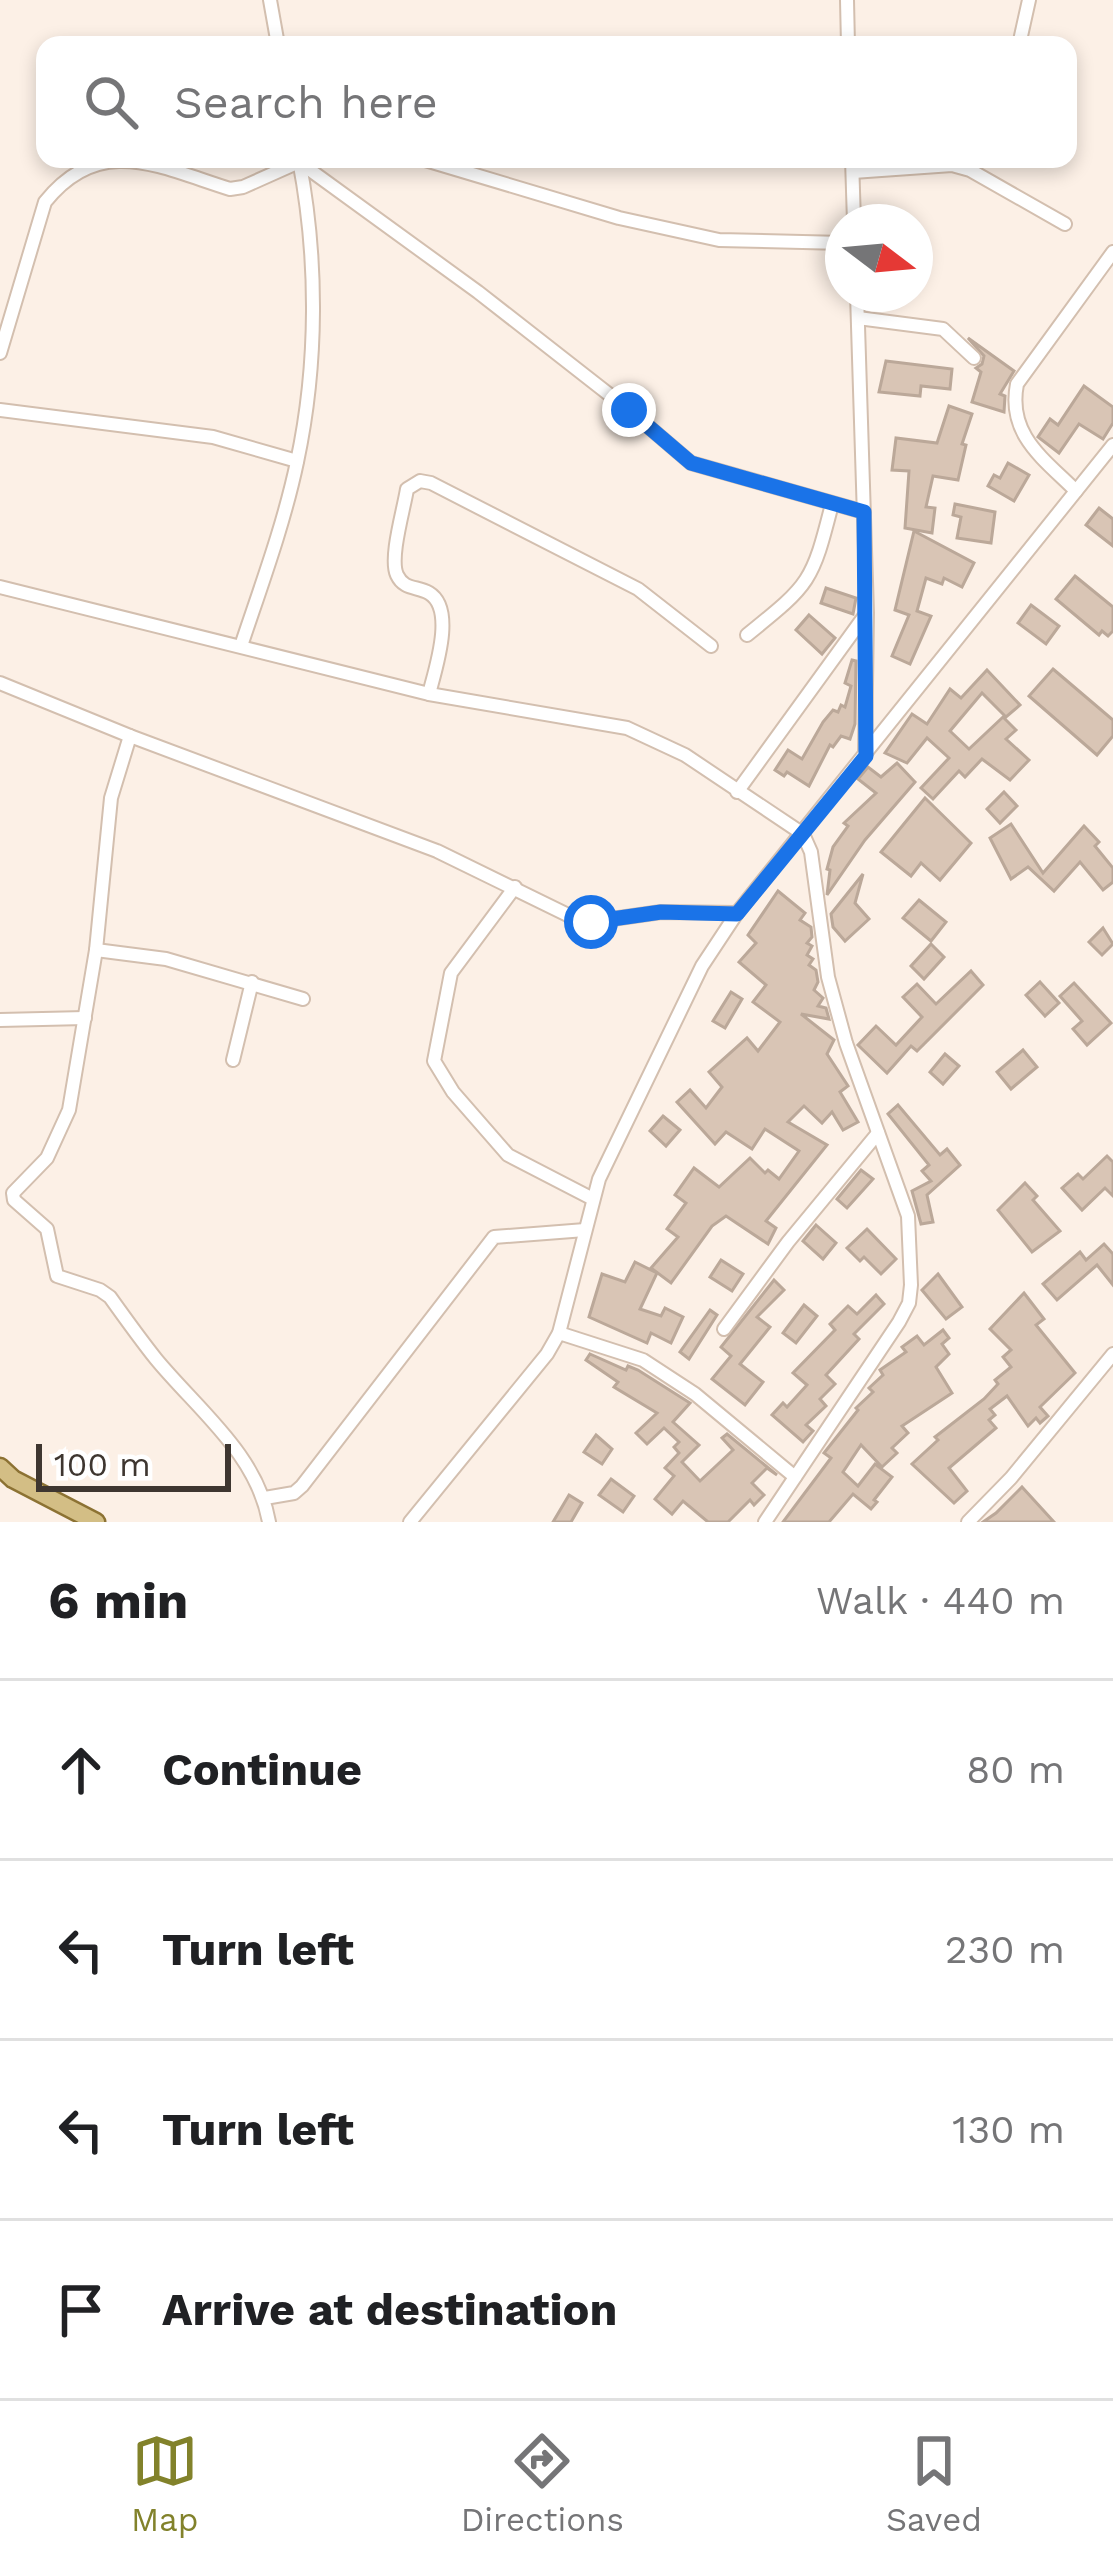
<!DOCTYPE html>
<html lang="en">
<head>
<meta charset="utf-8">
<style>
  :root { --surface:#fff; --page:#f2f2f2; --text:#202124; --muted:#757577; --line:#e0e0e0; --accent:#82822b }
  body { margin:0; font-family:"Work Sans",sans-serif; background:var(--page); color:var(--text) }
  .compass { position:absolute; left:825px; top:204px; width:108px; height:108px; border-radius:50%; background:var(--surface); box-shadow:0 6px 18px #0003; rotate:106deg }
  .scale { position:absolute; left:36px; bottom:30px; width:195px; box-sizing:border-box; padding-left:12px; border:6px solid #3e3630; border-top:0; font-size:33px; line-height:42px; white-space:nowrap; color:#3e3630; -webkit-text-stroke:9px #fff; paint-order:stroke }
  .stop { position:absolute; width:36px; height:36px; margin:-27px; border:9px solid #1a73e8; border-radius:50%; background:#fff }
  .stop.end { background:#1a73e8; border-color:#fff; box-shadow:0 3px 12px #0008 }
  .list { margin:0; padding:0; list-style:none }
  h2 { display:flex; justify-content:space-between; align-items:center; height:156px; margin:0; padding:0 48px; font-size:51px }
  h2 small { font-size:39px; font-weight:400; color:var(--muted) }
  .list li { display:grid; grid-template-columns:78px 1fr auto; gap:36px; align-items:center; box-sizing:border-box; height:180px; padding:0 48px; border-top:3px solid var(--line) }
  .list b { display:block; font-size:45px; white-space:nowrap }
  .list em { font-size:39px; font-style:normal; color:var(--muted) }
  .icon { flex:none; width:66px; height:66px; fill:none; stroke:currentColor; stroke-width:2; stroke-linecap:round; stroke-linejoin:round }
  .map { position:relative; flex:none; width:1113px; height:1522px; overflow:hidden }
  .search { position:absolute; background:var(--surface); box-shadow:0 6px 18px #0003; left:36px; right:36px; top:36px; height:132px; display:flex; align-items:center; gap:30px; box-sizing:border-box; padding:0 42px; border-radius:24px; color:var(--muted); font-size:45px }
  .sheet { height:876px; background:var(--surface) }
  nav { display:flex; justify-content:space-around; align-items:center; box-sizing:border-box; height:168px; border-top:3px solid var(--line); background:var(--surface); font-size:33px; color:var(--muted) }
  nav a { display:grid; justify-items:center; gap:6px }
  nav .on { color:var(--accent) }
  .map>svg:first-child { display:block }
  .building { fill:#d9c5b5; stroke:#bba899; stroke-width:3 }
  .lines { fill:none; stroke-linecap:round; stroke-linejoin:round }
  .minor-casing { stroke:#d3bfaf; stroke-width:16 }
  .major-casing { stroke:#8c7233; stroke-width:21 }
  .minor { stroke:#fff; stroke-width:12 }
  .major { stroke:#d3be85; stroke-width:16 }
  .route { stroke:#1a73e8; stroke-width:15 }
</style>
</head>
<body>
<div class="map">
<svg width="1113" height="1522" viewBox="0 0 1113 1522">
  <rect width="100%" height="100%" fill="#fcf0e6"/>
  <g class="building">
    <path d="M 968,338 L 1014,371 L 1000,394 L 1005,396 L 1004,412 L 972,402 L 981,372 L 976,368 L 982,364 L 984,356 Z"/>
    <path d="M 886,361 L 952,369 L 950,389 L 921,386 L 920,396 L 879,392 Z"/>
    <path d="M 1084,386 L 1113,407 L 1113,423 L 1103,439 L 1079,424 L 1059,453 L 1038,437 L 1050,419 L 1058,425 Z"/>
    <path d="M 949,406 L 972,414 L 962,444 L 966,445 L 958,480 L 933,476 L 926,507 L 935,508 L 932,533 L 905,528 L 909,471 L 892,470 L 896,438 L 937,443 Z"/>
    <path d="M 1008,463 L 1029,475 L 1014,501 L 988,486 L 994,475 L 1000,478 Z"/>
    <path d="M 955,504 L 995,512 L 991,543 L 957,538 L 961,517 L 953,515 Z"/>
    <path d="M 1099,508 L 1113,519 L 1113,546 L 1086,525 Z"/>
    <path d="M 914,531 L 974,563 L 962,587 L 944,578 L 942,584 L 926,578 L 917,611 L 931,616 L 910,664 L 892,656 L 909,615 L 895,610 Z"/>
    <path d="M 1075,576 L 1113,607 L 1113,631 L 1108,636 L 1102,631 L 1099,635 L 1056,599 Z"/>
    <path d="M 826,588 L 856,598 L 853,614 L 821,603 Z"/>
    <path d="M 1031,605 L 1059,626 L 1046,644 L 1018,623 Z"/>
    <path d="M 809,615 L 835,638 L 822,654 L 796,630 Z"/>
    <path d="M 852,660 L 856,661 L 855,724 L 850,739 L 841,736 L 833,747 L 830,745 L 809,786 L 787,772 L 784,776 L 775,770 L 788,750 L 802,759 L 823,722 L 833,710 L 838,712 L 841,705 L 845,707 L 851,686 L 845,683 Z"/>
    <path d="M 1053,669 L 1113,720 L 1113,736 L 1097,755 L 1029,696 Z"/>
    <path d="M 987,670 L 1020,705 L 1006,717 L 982,693 L 950,731 L 969,749 L 1003,717 L 1016,730 L 1006,739 L 1029,760 L 1010,780 L 982,759 L 965,777 L 959,771 L 933,799 L 921,788 L 949,758 L 927,738 L 907,763 L 885,753 L 912,714 L 927,724 L 950,689 L 961,698 Z"/>
    <path d="M 897,763 L 915,782 L 865,840 L 827,895 L 830,870 L 827,869 L 833,847 L 848,826 L 844,823 L 876,793 L 858,779 L 868,767 L 881,777 Z"/>
    <path d="M 1004,792 L 1017,806 L 1000,823 L 987,809 Z"/>
    <path d="M 925,798 L 971,843 L 940,880 L 921,863 L 911,876 L 881,852 Z"/>
    <path d="M 1011,824 L 1043,873 L 1084,826 L 1099,842 L 1095,846 L 1113,868 L 1113,882 L 1103,890 L 1080,862 L 1054,891 L 1028,867 L 1011,879 L 990,838 Z"/>
    <path d="M 863,874 L 855,903 L 869,919 L 845,941 L 833,927 L 831,914 Z"/>
    <path d="M 778,891 L 805,913 L 800,920 L 811,927 L 812,937 L 807,943 L 812,946 L 807,955 L 813,959 L 809,965 L 816,970 L 818,982 L 814,990 L 823,998 L 818,1006 L 826,1008 L 829,1019 L 801,1014 L 834,1040 L 827,1054 L 848,1086 L 840,1092 L 858,1122 L 843,1130 L 832,1112 L 822,1123 L 804,1106 L 788,1122 L 827,1145 L 766,1221 L 776,1228 L 768,1244 L 726,1216 L 712,1226 L 671,1283 L 651,1268 L 678,1237 L 667,1229 L 686,1203 L 675,1195 L 694,1168 L 719,1187 L 750,1158 L 765,1173 L 768,1170 L 779,1179 L 799,1151 L 765,1129 L 752,1149 L 726,1132 L 715,1144 L 677,1102 L 690,1090 L 706,1108 L 722,1087 L 709,1072 L 747,1038 L 758,1051 L 780,1022 L 753,1002 L 766,985 L 739,962 L 756,943 L 748,935 Z"/>
    <path d="M 919,900 L 946,922 L 931,941 L 903,918 Z"/>
    <path d="M 1103,928 L 1113,944 L 1102,955 L 1089,942 Z"/>
    <path d="M 931,944 L 944,957 L 924,979 L 911,966 Z"/>
    <path d="M 971,971 L 983,985 L 917,1051 L 911,1046 L 887,1073 L 858,1045 L 876,1026 L 896,1045 L 922,1017 L 903,997 L 917,984 L 936,1004 Z"/>
    <path d="M 1040,982 L 1059,1003 L 1045,1016 L 1026,995 Z"/>
    <path d="M 1074,983 L 1111,1023 L 1087,1045 L 1073,1029 L 1082,1021 L 1060,996 Z"/>
    <path d="M 731,992 L 742,999 L 725,1028 L 713,1021 Z"/>
    <path d="M 1023,1050 L 1037,1067 L 1011,1089 L 997,1072 Z"/>
    <path d="M 945,1054 L 959,1066 L 943,1084 L 930,1072 Z"/>
    <path d="M 898,1105 L 940,1155 L 947,1149 L 960,1165 L 927,1195 L 933,1222 L 921,1224 L 912,1191 L 931,1181 L 922,1171 L 929,1165 L 888,1114 Z"/>
    <path d="M 663,1116 L 680,1130 L 666,1146 L 650,1131 Z"/>
    <path d="M 1107,1156 L 1113,1162 L 1113,1196 L 1105,1188 L 1082,1210 L 1062,1188 L 1078,1174 L 1083,1179 Z"/>
    <path d="M 861,1170 L 873,1179 L 847,1208 L 837,1199 Z"/>
    <path d="M 1025,1183 L 1037,1196 L 1033,1200 L 1060,1231 L 1032,1252 L 998,1210 Z"/>
    <path d="M 816,1225 L 836,1243 L 823,1259 L 803,1241 Z"/>
    <path d="M 867,1229 L 896,1259 L 881,1274 L 864,1257 L 860,1261 L 847,1248 Z"/>
    <path d="M 1104,1244 L 1113,1254 L 1113,1285 L 1097,1265 L 1057,1300 L 1043,1284 L 1080,1252 L 1086,1260 Z"/>
    <path d="M 721,1260 L 743,1274 L 732,1291 L 710,1277 Z"/>
    <path d="M 635,1262 L 657,1273 L 640,1309 L 661,1316 L 665,1308 L 683,1317 L 671,1343 L 651,1333 L 647,1343 L 589,1317 L 602,1274 L 625,1282 Z"/>
    <path d="M 938,1274 L 962,1307 L 946,1319 L 922,1290 Z"/>
    <path d="M 774,1280 L 784,1290 L 757,1317 L 770,1327 L 740,1364 L 763,1382 L 745,1405 L 712,1379 L 731,1356 L 721,1347 Z"/>
    <path d="M 1024,1293 L 1044,1319 L 1036,1325 L 1075,1373 L 1040,1407 L 1048,1416 L 1040,1423 L 1036,1418 L 1028,1426 L 1007,1396 L 990,1409 L 995,1415 L 989,1420 L 996,1428 L 949,1468 L 967,1491 L 954,1503 L 912,1464 L 938,1440 L 935,1437 L 984,1399 L 998,1384 L 995,1380 L 1011,1367 L 1003,1357 L 1011,1350 L 990,1329 Z"/>
    <path d="M 876,1295 L 884,1304 L 854,1334 L 859,1339 L 826,1375 L 835,1384 L 820,1399 L 826,1406 L 806,1425 L 813,1431 L 803,1442 L 772,1415 L 783,1403 L 787,1407 L 807,1385 L 793,1373 L 835,1330 L 830,1324 L 848,1306 L 857,1314 Z"/>
    <path d="M 804,1305 L 817,1316 L 796,1343 L 783,1333 Z"/>
    <path d="M 710,1310 L 717,1315 L 689,1359 L 680,1352 Z"/>
    <path d="M 943,1330 L 949,1338 L 942,1344 L 949,1354 L 936,1367 L 952,1393 L 902,1426 L 908,1433 L 892,1448 L 897,1453 L 882,1467 L 861,1445 L 843,1472 L 858,1486 L 875,1464 L 892,1477 L 874,1500 L 877,1502 L 871,1509 L 853,1494 L 829,1522 L 783,1522 L 831,1458 L 824,1453 L 858,1410 L 856,1408 L 873,1392 L 869,1388 L 883,1375 L 880,1370 L 906,1352 L 902,1347 L 917,1336 L 924,1345 Z"/>
    <path d="M 590,1354 L 626,1370 L 628,1366 L 638,1370 L 690,1403 L 673,1422 L 699,1445 L 682,1462 L 700,1481 L 733,1450 L 722,1438 L 727,1434 L 777,1475 L 767,1468 L 752,1483 L 764,1495 L 754,1505 L 750,1500 L 728,1522 L 708,1522 L 683,1501 L 672,1514 L 655,1499 L 674,1476 L 665,1468 L 679,1453 L 674,1447 L 679,1442 L 664,1428 L 647,1444 L 636,1433 L 657,1413 L 614,1387 L 618,1382 L 586,1360 Z"/>
    <path d="M 596,1435 L 612,1449 L 602,1464 L 584,1452 Z"/>
    <path d="M 611,1479 L 634,1496 L 623,1512 L 599,1495 Z"/>
    <path d="M 1022,1487 L 1054,1522 L 983,1522 L 996,1513 Z"/>
    <path d="M 569,1495 L 582,1503 L 571,1522 L 553,1522 Z"/>
  </g>
  <g class="lines">
    <g class="minor-casing">
      <g id="minor">
        <path d="M 270,0 L 278,45"/>
        <path d="M 847,0 L 848,45"/>
        <path d="M 1019,45 L 1029,0"/>
        <path d="M 422,159 L 619,218 L 719,240 L 843,243"/>
        <path d="M 852,159 L 854,222"/>
        <path d="M 853,172 L 952,165 L 970,170 L 1065,224"/>
        <path d="M 857,294 L 867,613 L 865,755"/>
        <path d="M 858,318 L 943,329 L 974,358"/>
        <path d="M 0,353 L 45,202 C 100,133 159,167 230,189 L 243,187 L 299,162 L 478,292 L 629,410 L 691,463 L 864,512"/>
        <path d="M 0,410 L 213,437 L 297,461"/>
        <path d="M 1076,491 C 1044,459 1007,435 1017,384 L 1113,252"/>
        <path d="M 0,587 L 429,694 L 627,728 L 685,755 L 803,834 L 811,852 L 828,977 L 846,1043 L 908,1216 L 911,1285 L 909,1303 L 899,1322 L 765,1522"/>
        <path d="M 747,635 C 810,584 812,583 832,504"/>
        <path d="M 241,646 C 261,586 284,524 297,462 C 318,364 318,258 299,160"/>
        <path d="M 0,683 L 130,736 L 437,851 L 576,919 L 591,922 L 661,912 L 737,913"/>
        <path d="M 429,694 C 435,670 456,609 429,593 C 417,586 404,590 397,575 C 389,558 404,509 407,489 L 420,481 L 431,483 L 638,589 L 711,646"/>
        <path d="M 130,736 L 111,798 L 96,950 L 69,1110 L 47,1158 L 13,1193 L 14,1200 L 47,1229 L 57,1276 L 100,1290 L 110,1297 C 125,1318 140,1339 156,1359 C 198,1410 257,1454 269,1522"/>
        <path d="M 737,792 L 866,614"/>
        <path d="M 515,887 L 451,973 L 434,1061 L 453,1092 L 508,1155 L 593,1199"/>
        <path d="M 96,950 L 166,959 L 303,999"/>
        <path d="M 0,1020 L 85,1018"/>
        <path d="M 233,1060 L 252,982"/>
        <path d="M 724,1329 L 788,1242 L 878,1133"/>
        <path d="M 559,1333 L 643,1360 L 695,1394 L 795,1477"/>
        <path d="M 265,1498 L 294,1493 L 302,1486 L 494,1237 L 585,1230"/>
        <path d="M 410,1522 L 547,1354 L 559,1333 L 599,1179 L 702,966 L 737,913 L 1113,445"/>
        <path d="M 968,1522 L 1011,1478 L 1113,1354"/>
      </g>
    </g>
    <g class="major-casing">
      <path id="major" d="M 0,1467 L 13,1479 L 96,1522"/>
    </g>
    <use href="#minor" class="minor"/>
    <use href="#major" class="major"/>
  </g>
  <g class="lines">
    <path class="route" d="M 591,922 L 661,912 L 737,914 L 866,756 L 864,512 L 691,463 L 629,410"/>
  </g>
</svg>
<svg class="compass" viewBox="-18 -18 36 36"><path d="M0-13l5 13h-10z" fill="#e53935"/><path d="M0 13l5-13h-10z" fill="#757577"/></svg>
<div class="scale">100 m</div>
<div class="stop" style="left:591px;top:922px"></div>
<div class="stop end" style="left:629px;top:410px"></div>
<div class="search"><svg class="icon" aria-label="search" viewBox="0 0 24 24"><circle cx="10" cy="10" r="6"/><path d="M15 15l6 6"/></svg>Search here</div>
</div>
<section class="sheet">
<h2>6 min<small>Walk · 440 m</small></h2>
<ul class="list">
<li><svg class="icon" aria-label="ahead" viewBox="0 0 24 24"><path d="M12 20V5M6 11l6-6 6 6"/></svg><div><b>Continue</b></div><em>80 m</em></li>
<li><svg class="icon" aria-label="left" viewBox="0 0 24 24"><path d="M17 20v-9H6M10 6l-5 5 5 5"/></svg><div><b>Turn left</b></div><em>230 m</em></li>
<li><svg class="icon" aria-label="left" viewBox="0 0 24 24"><path d="M17 20v-9H6M10 6l-5 5 5 5"/></svg><div><b>Turn left</b></div><em>130 m</em></li>
<li><svg class="icon" aria-label="arrive" viewBox="0 0 24 24"><path d="M6 21V4h12l-3 4 3 4H6"/></svg><div><b>Arrive at destination</b></div></li>
</ul>
</section>
<nav>
<a class="on"><svg class="icon" aria-label="map" viewBox="0 0 24 24"><path d="M3 6l6-2 6 2 6-2v14l-6 2-6-2-6 2zM9 4v14M15 6v14"/></svg>Map</a>
<a><svg class="icon" aria-label="directions" viewBox="0 0 24 24"><path d="M12 3l9 9-9 9-9-9zM9 14v-3h6M13 9l2 2-2 2"/></svg>Directions</a>
<a><svg class="icon" aria-label="saved" viewBox="0 0 24 24"><path d="M7 4h10v16l-5-4-5 4z"/></svg>Saved</a>
</nav>
</body>
</html>
